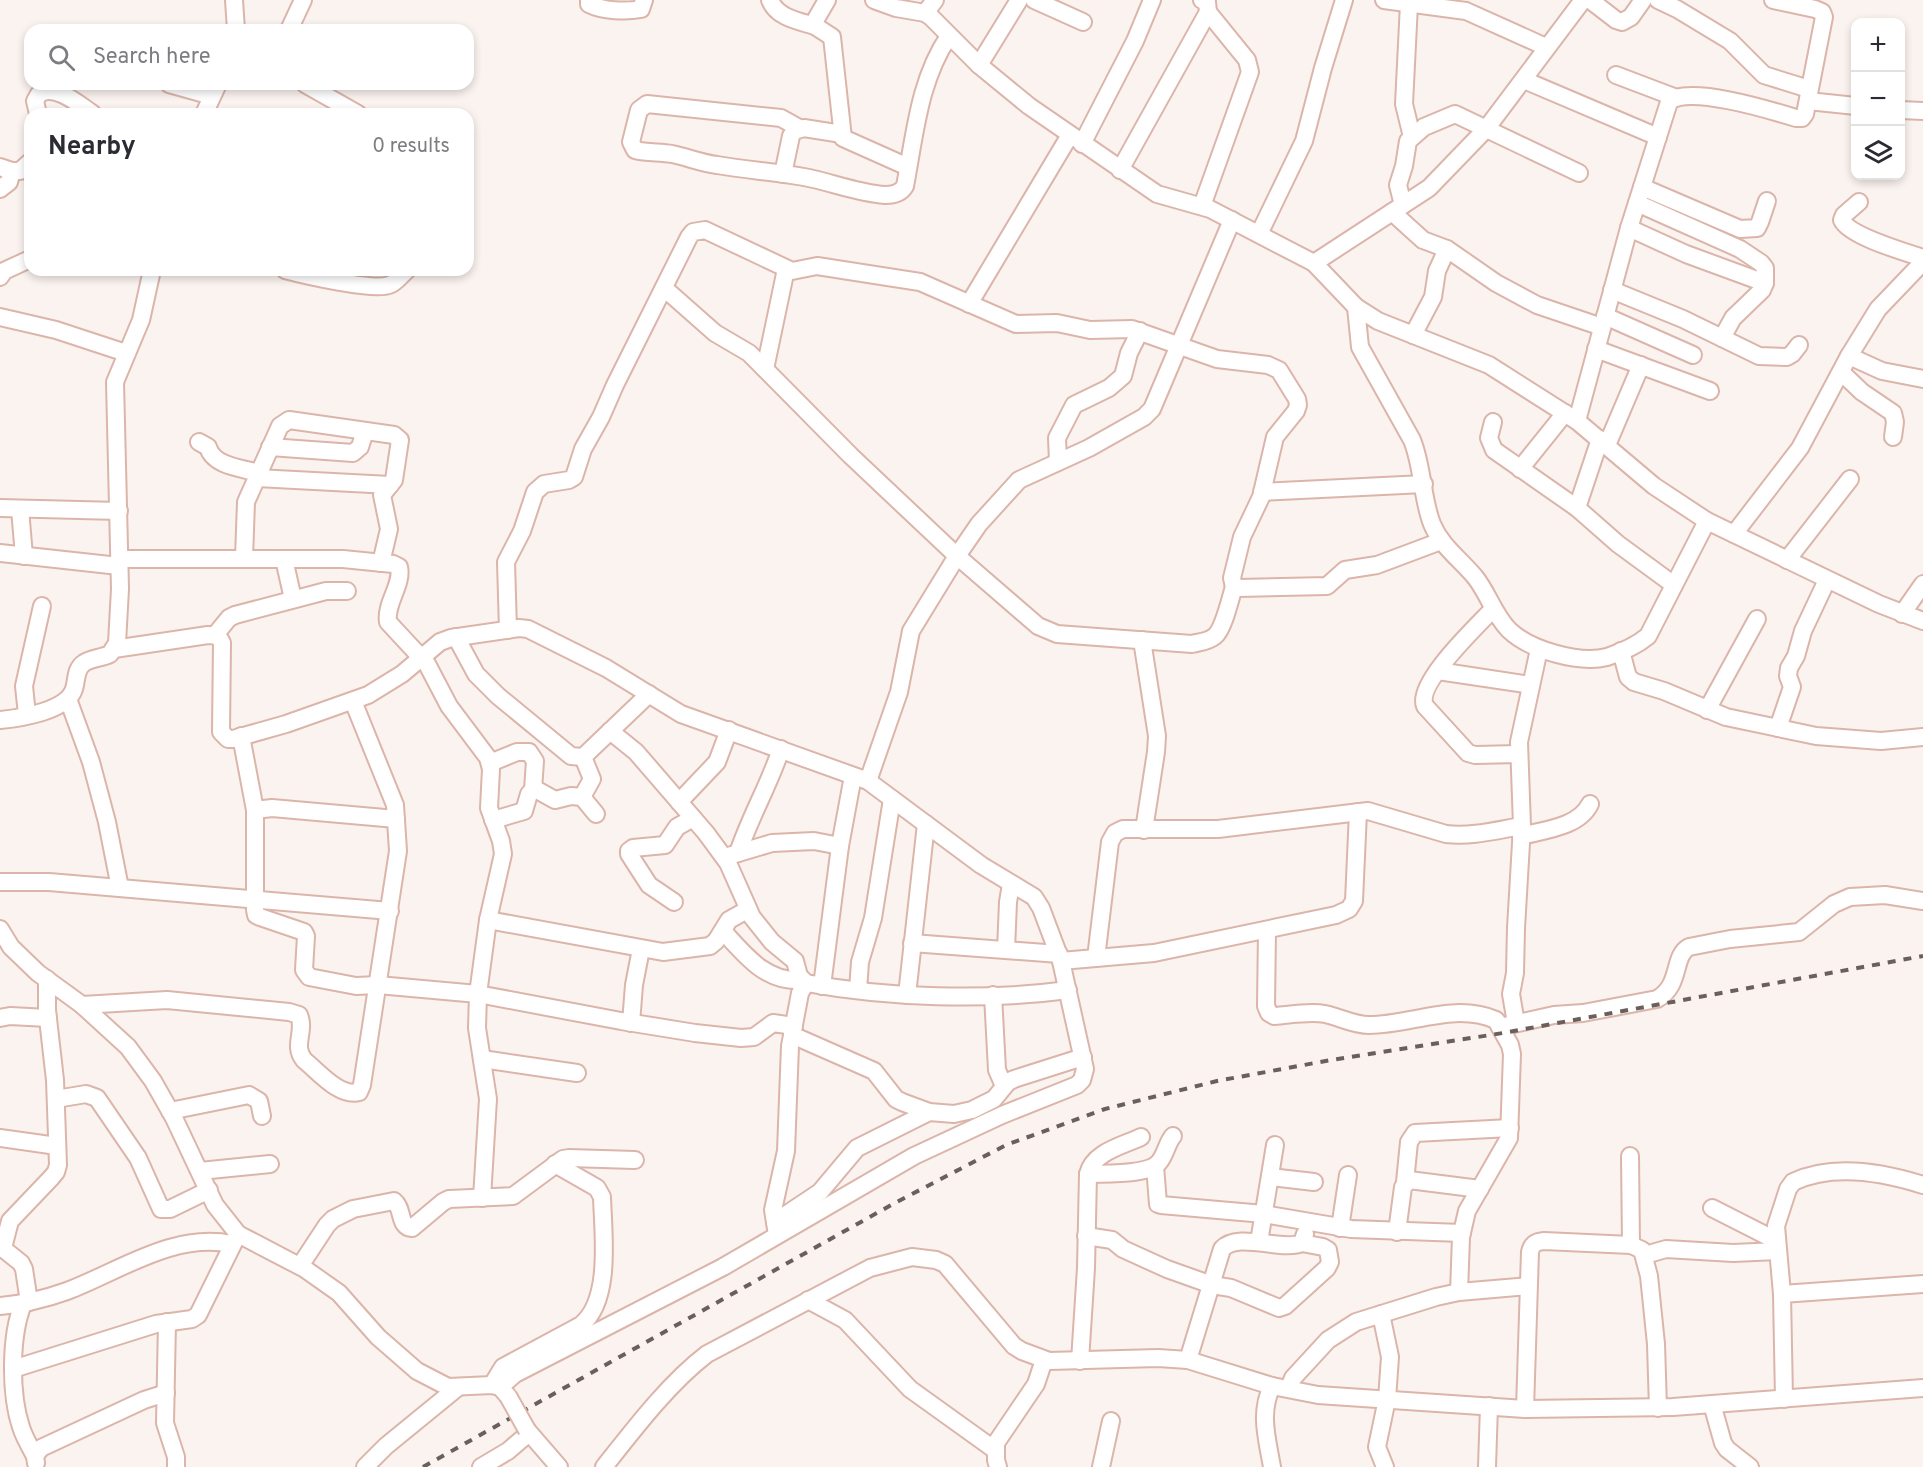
<!DOCTYPE html>
<html lang="en">
<head>
<meta charset="utf-8">
<style>
  :root { --surface:#fff; --page:#f2f2f3; --text:#2b2b33; --muted:#7c7c81; --line:#e1e1e2 }
  body { margin:0; font-family:Overpass,sans-serif; background:var(--page); color:var(--text) }
  .controls { position:absolute; right:18px; top:18px; display:grid; overflow:hidden; border-radius:12px; box-shadow:0 3px 9px #0003 }
  .controls button { width:54px; height:54px; display:grid; place-items:center; padding:0; border:0; border-bottom:2px solid var(--line); background:var(--surface); color:var(--text); font:30px sans-serif }
  .list { margin:0; padding:0; list-style:none }
  h2 { display:flex; justify-content:space-between; align-items:center; height:78px; margin:0; padding:0 24px; font-size:26px }
  h2 small { font-size:20px; font-weight:400; color:var(--muted) }
  .icon { flex:none; width:33px; height:33px; fill:none; stroke:currentColor; stroke-width:2; stroke-linecap:round; stroke-linejoin:round }
  .map { position:relative; flex:none; width:1923px; height:1467px; overflow:hidden }
  .search { position:absolute; background:var(--surface); box-shadow:0 3px 9px #0003; left:24px; top:24px; width:450px; height:66px; display:flex; align-items:center; gap:15px; box-sizing:border-box; padding:0 21px; border-radius:18px; color:var(--muted); font-size:22px }
  .panel { position:absolute; background:var(--surface); box-shadow:0 3px 9px #0003; left:24px; top:108px; width:450px; height:168px; border-radius:18px }
  .map>svg:first-child { display:block }
  .lines { fill:none; stroke-linecap:round; stroke-linejoin:round }
  .minor-casing { stroke:#dbb5aa; stroke-width:20 }
  .minor { stroke:#fff; stroke-width:16 }
  .rail { stroke:#6b5f5c; stroke-width:4; stroke-dasharray:8 8; stroke-linecap:butt }
  .minor-bridge-casing { stroke:#dbb5aa; stroke-width:20; stroke-linecap:butt }
  .minor-bridge { stroke:#fff; stroke-width:16 }
</style>
</head>
<body>
<div class="map">
<svg width="1923" height="1467" viewBox="0 0 1923 1467">
  <rect width="100%" height="100%" fill="#fbf3f0"/>
  <g class="lines">
    <g class="minor-casing">
      <g id="minor">
        <path d="M 234,0 L 236,30"/>
        <path d="M 589,0 L 589,4 C 603,11 626,12 641,9 L 644,0"/>
        <path d="M 770,0 C 777,18 799,21 815,26"/>
        <path d="M 827,0 L 816,19 L 815,26 L 832,37 L 843,138 L 908,167"/>
        <path d="M 874,0 L 896,8 L 925,13 L 931,17 L 979,65 L 1029,106 L 1157,194 L 1210,209 L 1314,263 L 1356,307 L 1378,321 L 1489,365 L 1577,421 L 1654,486 L 1707,521 L 1879,604 L 1923,621"/>
        <path d="M 1034,0 L 1083,22"/>
        <path d="M 1384,0 L 1466,11 L 1546,47"/>
        <path d="M 1411,0 L 1409,4 L 1404,104 L 1412,137"/>
        <path d="M 1590,0 L 1616,20 L 1622,22 L 1631,17 L 1643,0"/>
        <path d="M 1658,0 L 1677,9 L 1730,41 L 1764,75 L 1809,89"/>
        <path d="M 925,13 L 935,0"/>
        <path d="M 289,30 L 303,0"/>
        <path d="M 979,65 L 1019,0"/>
        <path d="M 1616,75 L 1674,97"/>
        <path d="M 1524,80 L 1658,137"/>
        <path d="M 169,84 L 212,96"/>
        <path d="M 305,84 L 358,114"/>
        <path d="M 1808,101 L 1856,106"/>
        <path d="M 1900,110 L 1923,111"/>
        <path d="M 38,114 L 35,101 L 39,94 C 55,83 80,105 93,114"/>
        <path d="M 204,114 L 218,84"/>
        <path d="M 799,128 L 781,118 L 647,104 L 639,110 L 631,142 L 635,150 C 647,153 660,152 672,154 C 687,157 701,163 717,165 C 746,170 775,172 804,177 C 831,182 857,193 885,195 C 894,195 901,193 905,186 C 915,134 919,80 949,36"/>
        <path d="M 1082,144 L 1135,41 L 1152,0"/>
        <path d="M 0,167 L 12,171 L 20,171 L 30,162"/>
        <path d="M 1120,170 L 1208,12 L 1207,2 L 1202,0"/>
        <path d="M 783,174 L 791,136 L 794,131 L 804,128 L 842,134"/>
        <path d="M 1642,187 L 1740,229 L 1757,228 L 1760,222 L 1767,201"/>
        <path d="M 0,189 L 9,182 L 12,171"/>
        <path d="M 1859,202 L 1844,215 L 1842,220 C 1849,236 1905,252 1923,258"/>
        <path d="M 1637,203 L 1740,249 L 1761,263 L 1765,268 L 1765,283 L 1762,290 L 1733,318 L 1722,338"/>
        <path d="M 1403,205 L 1398,185 L 1404,166 L 1408,141 L 1424,127 L 1455,114 L 1579,173"/>
        <path d="M 1202,206 L 1250,72 L 1247,60 L 1208,12"/>
        <path d="M 1392,212 L 1423,240 L 1447,249 L 1496,283 L 1537,305 L 1602,327"/>
        <path d="M 1629,228 L 1686,254 L 1765,283"/>
        <path d="M 1259,234 L 1304,141 L 1323,68 L 1344,0"/>
        <path d="M 1314,263 L 1429,188 L 1486,129 L 1583,0"/>
        <path d="M 285,270 C 304,275 373,291 389,285 C 396,283 401,275 407,270"/>
        <path d="M 0,277 L 4,271 L 30,259"/>
        <path d="M 664,288 L 715,333 L 749,353 L 851,456 L 957,556 L 1038,626 L 1057,634 L 1192,644 C 1199,642 1208,642 1215,636 C 1224,628 1230,599 1234,587"/>
        <path d="M 1612,290 L 1683,319 L 1759,356 L 1787,357 L 1792,354 L 1799,345"/>
        <path d="M 969,304 L 1070,135"/>
        <path d="M 1356,307 L 1360,347 L 1412,440 C 1423,467 1422,499 1432,524 C 1441,546 1460,559 1475,577 C 1488,593 1494,615 1509,630 C 1530,650 1579,664 1607,657 C 1622,652 1636,646 1648,636 L 1707,521"/>
        <path d="M 1605,316 L 1693,355"/>
        <path d="M 0,317 L 56,330 L 126,353"/>
        <path d="M 1413,335 L 1433,297 L 1437,271 L 1447,249"/>
        <path d="M 1596,349 L 1710,391"/>
        <path d="M 1849,356 L 1882,371 L 1923,379"/>
        <path d="M 765,369 L 786,269"/>
        <path d="M 1841,372 L 1862,392 L 1893,413 L 1895,422 L 1893,437"/>
        <path d="M 1577,421 L 1629,228 L 1669,102 C 1686,84 1773,111 1796,118 L 1802,118 L 1805,114 L 1824,17 L 1822,12 L 1815,9 L 1773,0"/>
        <path d="M 1493,422 L 1489,438 L 1494,450 L 1577,508 L 1618,544 L 1674,585"/>
        <path d="M 199,442 L 208,447 C 213,466 241,468 259,473"/>
        <path d="M 1607,445 L 1641,365"/>
        <path d="M 270,447 L 353,453 L 360,447 L 365,431"/>
        <path d="M 1058,462 L 1057,438 L 1074,405 L 1109,388 L 1123,376 L 1129,353 L 1140,331"/>
        <path d="M 1520,469 L 1565,413"/>
        <path d="M 257,478 L 390,485"/>
        <path d="M 1262,492 L 1424,484"/>
        <path d="M 0,508 L 119,511"/>
        <path d="M 1577,508 L 1600,439"/>
        <path d="M 20,509 L 24,556"/>
        <path d="M 1734,534 L 1800,448 L 1849,356 L 1878,309 L 1923,262"/>
        <path d="M 0,553 L 119,566"/>
        <path d="M 244,558 L 246,502 L 280,426 L 289,420 L 394,435 L 400,440 L 394,480 L 382,495 L 389,529 L 381,563"/>
        <path d="M 119,559 L 343,559 L 393,564 L 399,567 C 403,585 385,603 388,622 L 427,664 L 449,706 L 488,758 L 491,769 L 489,808 L 501,841 L 503,854 L 488,920 L 478,994 L 477,1028 L 488,1099 L 482,1198"/>
        <path d="M 284,559 L 293,599"/>
        <path d="M 1787,560 L 1850,479"/>
        <path d="M 1493,609 C 1478,625 1415,684 1425,706 L 1468,753 L 1475,755 L 1519,754"/>
        <path d="M 1902,614 L 1923,584"/>
        <path d="M 508,630 L 506,562 L 522,531 L 535,492 L 544,484 L 569,480 L 574,477 L 583,449 L 601,417 L 615,385 L 689,237 L 693,232 L 705,230 L 792,271 L 817,266 L 907,280 L 920,282 L 1016,324 L 1057,323 L 1090,330 L 1132,329 L 1217,359 L 1268,365 L 1279,370 L 1297,399 L 1298,405 L 1296,411 L 1275,437 L 1261,497 L 1242,537 L 1232,578 L 1234,587 L 1238,588 L 1327,586 L 1345,570 L 1377,565 L 1441,541"/>
        <path d="M 215,635 L 229,618 L 235,615 L 326,591 L 347,591"/>
        <path d="M 456,637 L 476,674 L 498,696 L 571,756 L 583,757 L 649,694"/>
        <path d="M 1142,640 L 1157,736 L 1156,752 L 1144,830"/>
        <path d="M 114,649 L 208,635 C 216,635 219,636 222,643 L 221,732 L 228,739 L 233,739 L 286,724 L 368,695 L 402,674 L 440,642 L 451,638 L 519,628 L 528,629 L 606,668 L 681,714 L 868,781 L 981,865 L 1034,897 L 1041,908 L 1061,961 L 1085,1069 L 1082,1080 L 1077,1085 L 1002,1115 L 914,1156 L 723,1267 L 515,1374 L 500,1387"/>
        <path d="M 1621,651 L 1628,677 L 1634,682 L 1664,691 L 1726,717 L 1816,736 L 1881,741 L 1923,737"/>
        <path d="M 1438,671 L 1531,685"/>
        <path d="M 68,699 L 91,762 L 107,822 L 120,888"/>
        <path d="M 1707,710 L 1757,619"/>
        <path d="M 27,715 L 24,686 L 42,606"/>
        <path d="M 0,720 C 21,718 67,711 74,689 C 77,680 75,669 84,663 C 91,658 102,658 110,654 L 117,643 L 120,589 L 115,382 L 141,320 L 152,270"/>
        <path d="M 1778,728 L 1792,687 L 1788,676 L 1789,668 L 1796,656 L 1803,631 L 1827,580"/>
        <path d="M 610,731 L 636,752 L 706,833 L 728,863 L 752,917 L 772,942 L 795,961 L 799,976 L 806,983 C 888,998 986,1001 1068,990"/>
        <path d="M 241,736 L 255,810 L 255,910 L 256,915 L 260,917 L 304,932 L 306,936 L 304,970 L 309,977 L 356,986 L 378,985 L 478,994 L 621,1021 L 695,1033 L 741,1038 L 754,1037 L 773,1023 L 794,1026"/>
        <path d="M 490,763 L 517,752 L 529,752 L 535,761 L 533,790"/>
        <path d="M 868,781 L 899,692 L 911,631 L 957,556 L 979,524 L 1019,480 L 1089,448 L 1144,417 L 1152,409 L 1232,220"/>
        <path d="M 582,797 L 592,779 L 583,757"/>
        <path d="M 679,802 L 717,762 L 729,730"/>
        <path d="M 255,810 L 272,808 L 396,819"/>
        <path d="M 493,820 L 524,811 L 529,794 L 533,790 L 537,790 L 555,800 L 571,796 L 582,797 L 596,814"/>
        <path d="M 1521,836 C 1544,830 1579,827 1590,804"/>
        <path d="M 738,853 C 750,817 769,785 781,749"/>
        <path d="M 725,857 L 772,843 L 814,841 L 840,846"/>
        <path d="M 0,882 L 49,882 L 390,911"/>
        <path d="M 674,902 L 649,885 L 629,854 L 629,851 L 633,848 L 665,845 L 677,827 L 693,818"/>
        <path d="M 488,920 L 663,952 L 710,946 L 716,941 L 729,920 L 747,910"/>
        <path d="M 0,929 L 11,947 L 38,973 L 82,1005 L 128,1047 L 153,1081 L 174,1118 L 215,1205 L 238,1234 L 305,1269 L 339,1293 L 378,1337 L 417,1371 L 448,1387 L 492,1385 L 500,1387 L 507,1395"/>
        <path d="M 1267,930 L 1266,1006 L 1269,1013 L 1274,1016 C 1290,1015 1309,1011 1325,1014 C 1340,1017 1353,1025 1369,1025 C 1412,1025 1454,1002 1496,1020 L 1510,1045 L 1512,1054 L 1509,1138 L 1467,1211 L 1461,1237 L 1459,1292"/>
        <path d="M 723,931 C 745,955 766,983 802,980"/>
        <path d="M 912,943 L 1059,954"/>
        <path d="M 1006,950 L 1008,902 L 1011,884"/>
        <path d="M 1096,958 L 1110,842 L 1115,833 L 1123,829 L 1218,829 L 1368,811 L 1446,834 C 1472,837 1497,830 1522,826"/>
        <path d="M 1061,961 L 1154,953 L 1336,915 L 1349,909 L 1354,901 L 1358,812"/>
        <path d="M 822,986 L 840,846 L 853,776"/>
        <path d="M 858,990 L 860,962 L 873,918 L 892,799"/>
        <path d="M 907,995 L 926,824"/>
        <path d="M 993,995 L 997,1070 L 1004,1086"/>
        <path d="M 82,1005 L 167,1000 L 289,1012 L 299,1015 C 306,1032 292,1045 304,1060 C 319,1072 339,1097 359,1092 L 362,1085 L 398,851 L 395,805 L 353,701"/>
        <path d="M 0,1018 L 10,1016 L 48,1018"/>
        <path d="M 631,1023 L 634,985 L 641,949"/>
        <path d="M 1516,1023 L 1511,994 L 1515,973 L 1516,928 L 1522,826 L 1519,742 L 1539,649"/>
        <path d="M 1500,1027 L 1554,1015 L 1583,1013 L 1657,999 C 1682,985 1672,956 1689,947 L 1730,939 L 1799,932 L 1834,904 L 1850,897 L 1885,895 L 1923,901"/>
        <path d="M 792,1035 L 874,1071 L 896,1099 L 902,1102 L 929,1112 L 954,1114 L 972,1110 L 994,1099 L 1008,1082 L 1014,1079 L 1083,1057"/>
        <path d="M 482,1059 L 577,1073"/>
        <path d="M 56,1099 L 86,1094 L 97,1098 L 138,1158 L 161,1209 L 170,1209 L 209,1190"/>
        <path d="M 170,1111 L 249,1095 L 259,1101 L 262,1116"/>
        <path d="M 0,1138 L 57,1146"/>
        <path d="M 1630,1156 L 1631,1245"/>
        <path d="M 1155,1166 L 1158,1204 L 1161,1205 L 1264,1214 L 1351,1229 L 1462,1233"/>
        <path d="M 200,1171 L 270,1164"/>
        <path d="M 1088,1174 C 1105,1173 1150,1176 1160,1161 C 1166,1153 1167,1143 1173,1136"/>
        <path d="M 1270,1177 L 1314,1182"/>
        <path d="M 1405,1182 L 1409,1142 L 1415,1133 L 1510,1128"/>
        <path d="M 1712,1208 L 1777,1241"/>
        <path d="M 775,1222 L 820,1192 L 857,1148 L 929,1112"/>
        <path d="M 1340,1228 L 1348,1175"/>
        <path d="M 1397,1232 L 1403,1187 L 1409,1180 L 1480,1189"/>
        <path d="M 777,1235 L 773,1210 L 786,1151 L 790,1046 L 800,993 L 806,983"/>
        <path d="M 1086,1236 L 1112,1240 L 1123,1249 L 1167,1269 L 1212,1285 L 1231,1288 L 1279,1308 L 1285,1306 L 1327,1268 L 1330,1262 L 1328,1250 L 1323,1247 L 1302,1243"/>
        <path d="M 1259,1242 L 1275,1145"/>
        <path d="M 0,1247 L 4,1244 L 10,1221 L 51,1178 L 56,1172 L 58,1165 L 55,1080 L 47,1010 L 47,979"/>
        <path d="M 1,1247 L 21,1263 L 24,1269 L 29,1302"/>
        <path d="M 1645,1255 L 1666,1249 L 1733,1253 L 1778,1251"/>
        <path d="M 300,1266 L 327,1225 L 333,1219 L 353,1209 L 394,1201 C 404,1209 398,1227 412,1228 L 443,1202 L 449,1199 L 513,1196 L 563,1159 L 569,1158 L 635,1160"/>
        <path d="M 1782,1294 L 1923,1284"/>
        <path d="M 808,1300 L 845,1320 L 910,1389 L 995,1450"/>
        <path d="M 23,1304 C 10,1336 10,1394 21,1427 C 24,1437 30,1447 35,1456"/>
        <path d="M 0,1306 C 23,1304 45,1299 67,1291 C 120,1271 173,1232 232,1244"/>
        <path d="M 1381,1314 L 1390,1357 L 1387,1399 L 1377,1447 L 1385,1467"/>
        <path d="M 167,1322 L 165,1423 L 176,1457 L 176,1467"/>
        <path d="M 1188,1360 L 1222,1249 C 1238,1231 1282,1252 1302,1243 L 1305,1234"/>
        <path d="M 1080,1361 L 1086,1268 L 1088,1174 C 1093,1152 1122,1146 1141,1137"/>
        <path d="M 13,1369 L 156,1324 L 192,1319 L 198,1315 L 238,1234"/>
        <path d="M 492,1385 L 503,1367 L 581,1325 C 612,1300 603,1233 602,1197 L 597,1188 L 555,1164"/>
        <path d="M 1272,1386 C 1259,1413 1267,1438 1272,1467"/>
        <path d="M 1289,1388 L 1293,1378 L 1328,1340 L 1356,1322 L 1436,1297 L 1459,1292 L 1528,1286"/>
        <path d="M 1784,1399 L 1782,1294 L 1776,1226 L 1788,1189 L 1793,1182 C 1833,1163 1882,1172 1923,1185"/>
        <path d="M 1712,1404 L 1723,1443 L 1727,1449 L 1750,1467"/>
        <path d="M 1525,1409 L 1530,1252 C 1532,1244 1535,1242 1544,1241 L 1631,1245 L 1642,1250 L 1649,1276 L 1656,1344 L 1658,1408"/>
        <path d="M 527,1430 L 559,1467"/>
        <path d="M 36,1463 L 35,1456 L 41,1448 L 144,1400 L 166,1393"/>
        <path d="M 365,1467 L 386,1446 L 457,1388"/>
        <path d="M 481,1467 L 508,1451 L 529,1433"/>
        <path d="M 604,1467 C 634,1429 669,1383 707,1354 L 870,1268 L 912,1257 L 936,1260 L 945,1264 L 1014,1346 L 1022,1351 L 1049,1361 L 1158,1358 L 1188,1360 L 1272,1386 L 1318,1395 L 1525,1409 L 1673,1407 L 1923,1388"/>
        <path d="M 998,1467 L 996,1460 L 996,1443 L 1036,1384 L 1044,1360"/>
        <path d="M 1101,1467 L 1111,1421"/>
        <path d="M 1487,1467 L 1489,1406"/>
      </g>
    </g>
    <use href="#minor" class="minor"/>
    <path class="rail" d="M 423,1467 L 893,1204 L 1006,1145 L 1105,1109 L 1217,1081 L 1331,1060 L 1503,1033 L 1923,956"/>
    <g class="minor-bridge-casing">
      <path id="minor-bridge" d="M 508,1396 L 527,1430"/>
    </g>
    <use href="#minor-bridge" class="minor-bridge"/>
  </g>
</svg>
<div class="controls">
<button>+</button>
<button>−</button>
<button><svg class="icon" aria-label="layers" viewBox="0 0 24 24"><path d="M12 4l9 5-9 5-9-5zM3 14l9 5 9-5"/></svg></button>
</div>
<div class="search"><svg class="icon" aria-label="search" viewBox="0 0 24 24"><circle cx="10" cy="10" r="6"/><path d="M15 15l6 6"/></svg>Search here</div>
<section class="panel">
<h2>Nearby<small>0 results</small></h2>
<ul class="list">
</ul>
</section>
</div>
</body>
</html>
